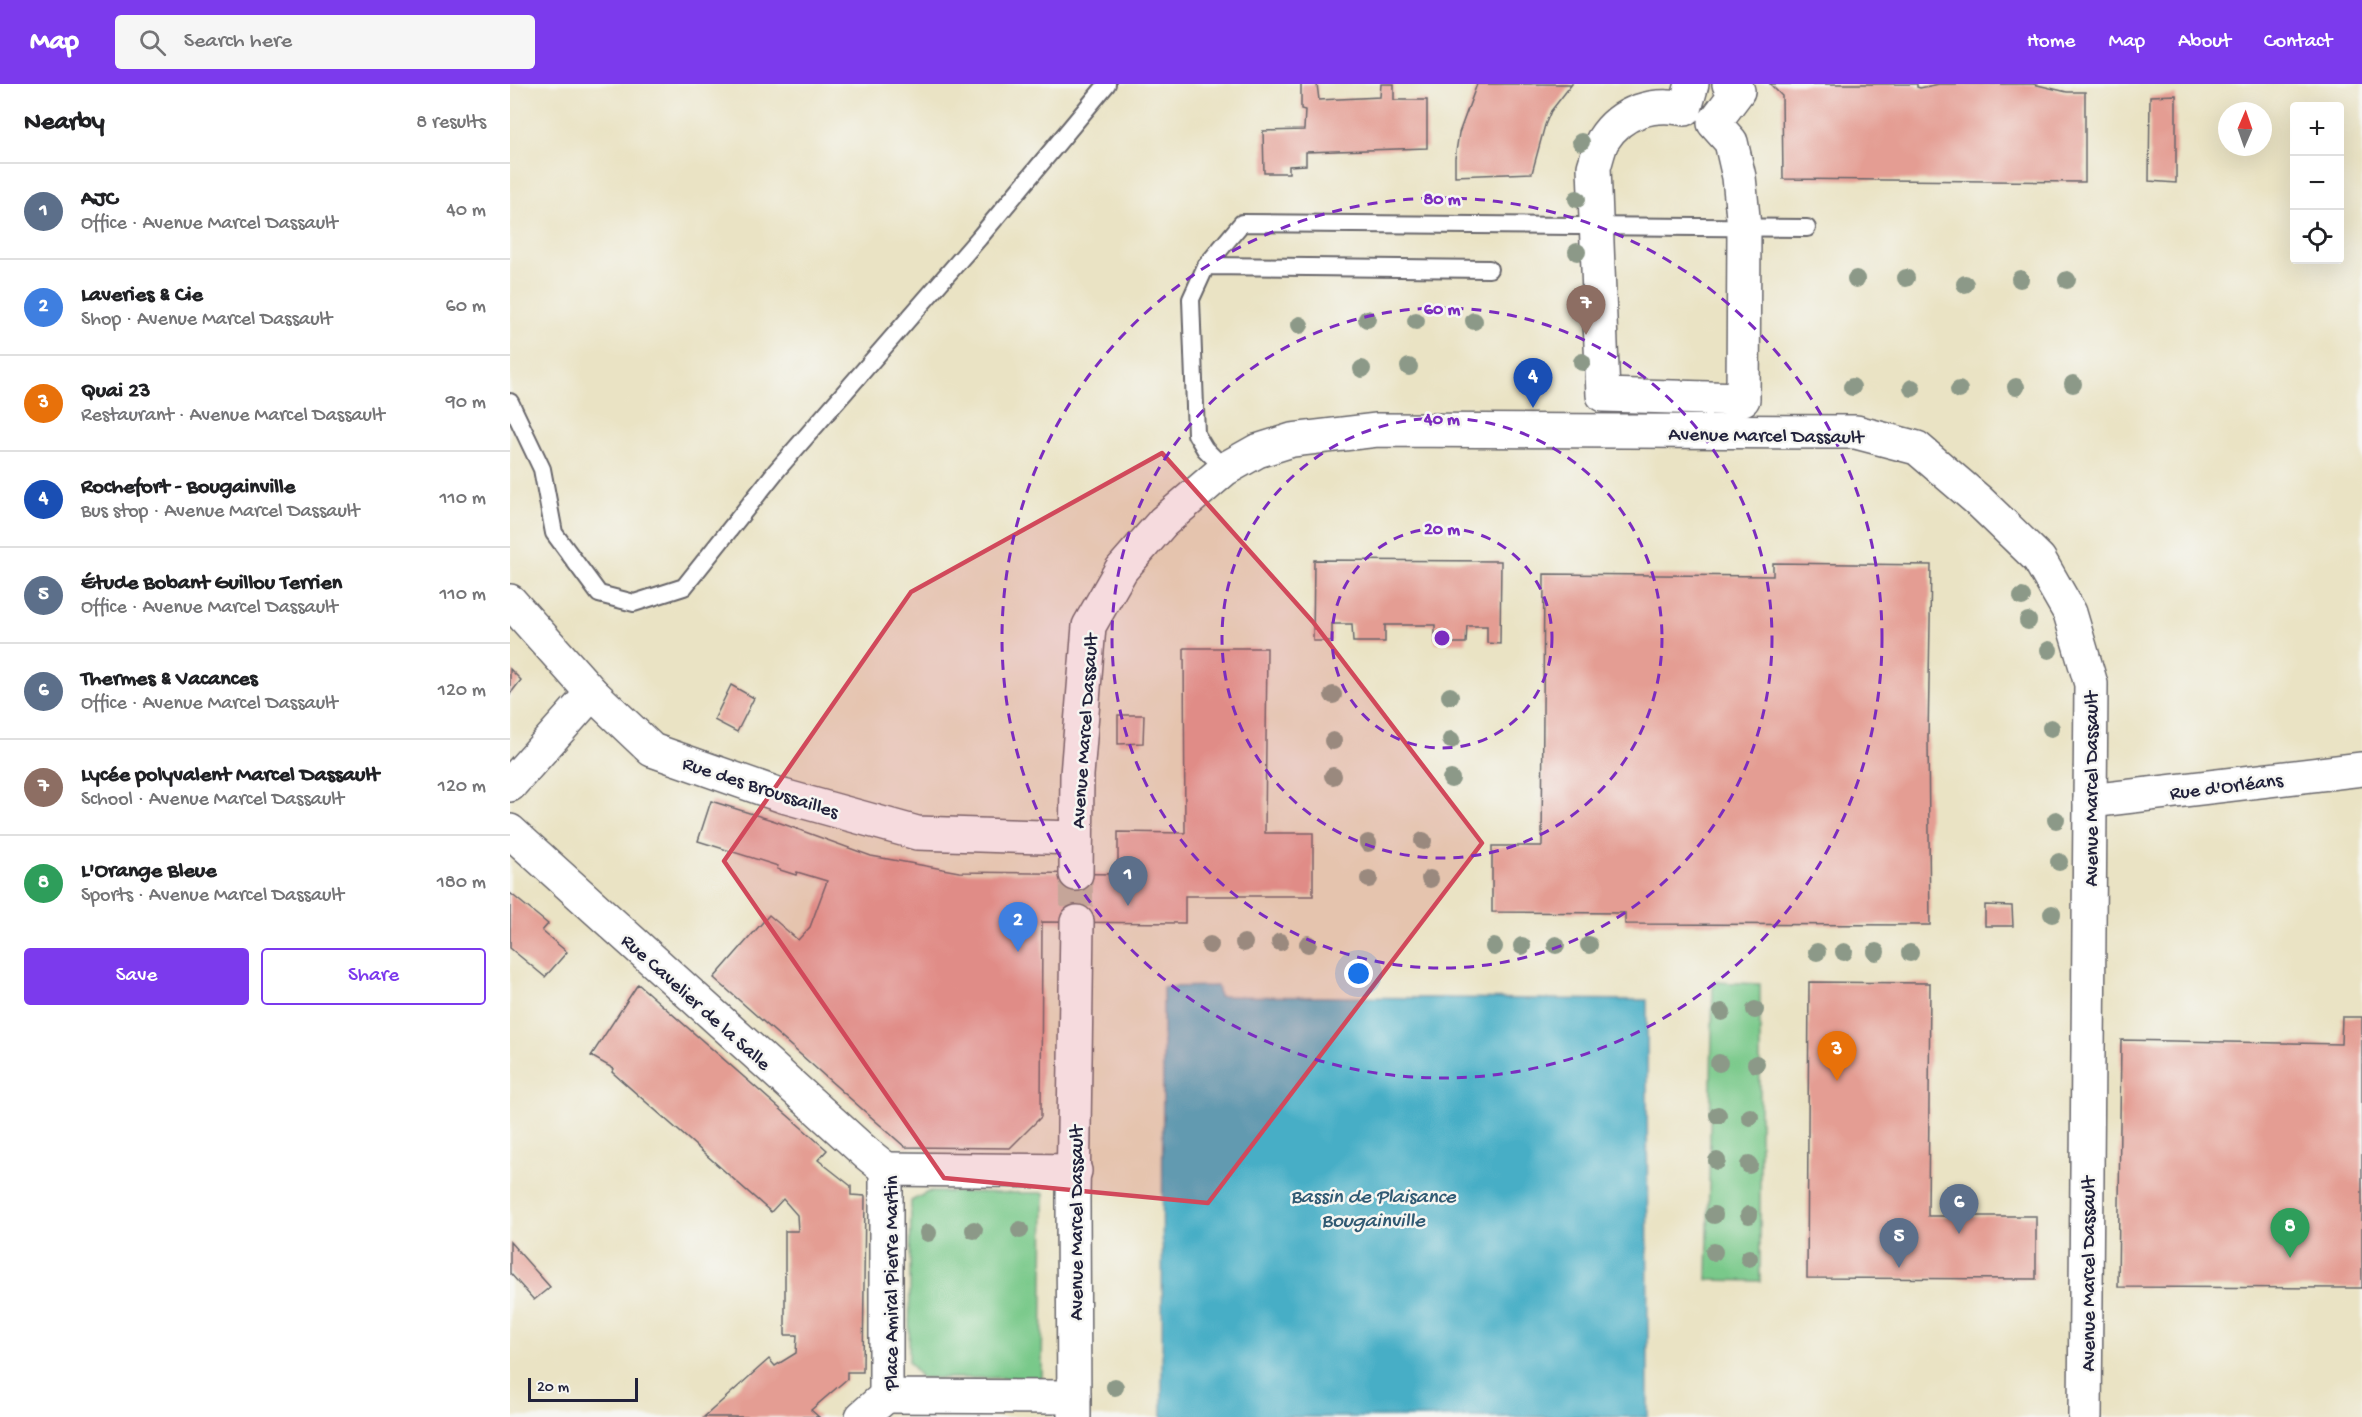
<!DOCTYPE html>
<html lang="en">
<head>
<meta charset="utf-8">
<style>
  :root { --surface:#fff; --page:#f6f6f6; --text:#202124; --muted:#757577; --line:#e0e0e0; --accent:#7c3aed }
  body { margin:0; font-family:"Gochi Hand",sans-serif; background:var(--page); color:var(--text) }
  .controls { position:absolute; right:18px; top:18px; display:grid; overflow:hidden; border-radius:6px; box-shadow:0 6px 24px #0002 }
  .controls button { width:54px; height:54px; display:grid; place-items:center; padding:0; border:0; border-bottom:2px solid var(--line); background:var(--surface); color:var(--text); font:30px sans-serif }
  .compass { position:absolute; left:1708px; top:18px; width:54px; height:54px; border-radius:50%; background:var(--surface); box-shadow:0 6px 24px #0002; rotate:2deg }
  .scale { position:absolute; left:18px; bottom:15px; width:110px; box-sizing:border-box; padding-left:6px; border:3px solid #22223b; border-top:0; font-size:16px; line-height:21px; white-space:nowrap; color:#22223b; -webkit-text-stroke:4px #f6f6f2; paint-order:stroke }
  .you { position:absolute; left:849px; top:890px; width:21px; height:21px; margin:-15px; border:4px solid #fff; border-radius:50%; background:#1a73e8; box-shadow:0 0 0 9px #1a73e833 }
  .badge { display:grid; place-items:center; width:39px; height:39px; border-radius:50%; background:var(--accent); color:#fff; font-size:20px; font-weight:700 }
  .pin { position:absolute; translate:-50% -50px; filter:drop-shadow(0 2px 3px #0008) }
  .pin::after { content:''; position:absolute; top:32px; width:21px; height:18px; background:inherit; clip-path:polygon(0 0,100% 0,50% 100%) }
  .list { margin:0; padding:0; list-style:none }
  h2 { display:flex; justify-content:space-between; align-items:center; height:78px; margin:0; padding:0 24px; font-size:26px }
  h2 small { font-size:20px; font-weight:400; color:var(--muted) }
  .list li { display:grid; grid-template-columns:39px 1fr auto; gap:18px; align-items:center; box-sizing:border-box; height:96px; padding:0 24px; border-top:2px solid var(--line) }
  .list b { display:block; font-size:22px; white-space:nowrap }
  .list p { margin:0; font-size:20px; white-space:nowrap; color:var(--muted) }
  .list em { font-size:20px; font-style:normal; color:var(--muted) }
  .actions { display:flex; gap:12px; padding:18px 24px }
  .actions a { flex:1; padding:14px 0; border:2px solid var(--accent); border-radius:6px; text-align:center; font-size:21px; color:var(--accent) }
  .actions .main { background:var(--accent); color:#fff }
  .icon { flex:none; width:33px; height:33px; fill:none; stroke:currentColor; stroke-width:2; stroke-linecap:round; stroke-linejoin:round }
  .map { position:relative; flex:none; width:1852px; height:1333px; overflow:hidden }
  header { display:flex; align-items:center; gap:36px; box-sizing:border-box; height:84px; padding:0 30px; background:var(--accent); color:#fff }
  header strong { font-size:28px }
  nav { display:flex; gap:33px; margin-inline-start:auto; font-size:21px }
  .search { width:420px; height:54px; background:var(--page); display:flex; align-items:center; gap:15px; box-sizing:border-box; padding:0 21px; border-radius:6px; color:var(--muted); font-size:22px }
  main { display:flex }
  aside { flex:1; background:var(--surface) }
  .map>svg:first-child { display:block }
  .green { fill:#79c98a; stroke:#4e7662; stroke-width:1.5 }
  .water { fill:#47aec6; stroke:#346880; stroke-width:1.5 }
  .building { fill:#e49d93 }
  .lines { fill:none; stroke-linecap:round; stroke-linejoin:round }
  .street-tunnel { stroke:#c2bca9; stroke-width:33; stroke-dasharray:33 16; stroke-linecap:butt }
  .lane-casing { stroke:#68666b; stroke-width:20 }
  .street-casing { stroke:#68666b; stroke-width:36 }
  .lane { stroke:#fff; stroke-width:16 }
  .street { stroke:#fff; stroke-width:33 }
  .tree { fill:#8c9988 }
  .marked { fill:#d1495b; fill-opacity:0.2; stroke:#d1495b; stroke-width:4.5; stroke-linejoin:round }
  .ring { fill:none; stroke:#7b2cbf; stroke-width:3; stroke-dasharray:10 8 }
  .labels { text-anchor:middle; stroke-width:5; stroke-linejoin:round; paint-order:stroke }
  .street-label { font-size:20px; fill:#22223b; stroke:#f6f6f2 }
  .water-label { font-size:21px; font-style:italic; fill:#315a73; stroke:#f6f6f2 }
  .centre { fill:#7b2cbf; stroke:#f6f6f2; stroke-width:3 }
  .ring-label { font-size:18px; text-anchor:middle; font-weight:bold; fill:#7b2cbf; stroke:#f6f6f2; stroke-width:5; stroke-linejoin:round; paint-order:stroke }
</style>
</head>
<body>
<header>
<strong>Map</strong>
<div class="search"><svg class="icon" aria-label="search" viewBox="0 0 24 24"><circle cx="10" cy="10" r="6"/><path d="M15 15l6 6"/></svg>Search here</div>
<nav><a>Home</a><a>Map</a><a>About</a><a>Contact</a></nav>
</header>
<main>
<aside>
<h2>Nearby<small>8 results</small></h2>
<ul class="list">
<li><span class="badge" style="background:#5c6f8a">1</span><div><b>AJC</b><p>Office · Avenue Marcel Dassault</p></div><em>40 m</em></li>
<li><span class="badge" style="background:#3f7fe0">2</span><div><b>Laveries &amp; Cie</b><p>Shop · Avenue Marcel Dassault</p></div><em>60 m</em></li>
<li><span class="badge" style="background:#e8710a">3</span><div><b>Quai 23</b><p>Restaurant · Avenue Marcel Dassault</p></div><em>90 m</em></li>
<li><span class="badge" style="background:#1a4fb4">4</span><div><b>Rochefort - Bougainville</b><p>Bus stop · Avenue Marcel Dassault</p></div><em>110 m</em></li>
<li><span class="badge" style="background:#5c6f8a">5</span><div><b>Étude Bobant Guillou Terrien</b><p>Office · Avenue Marcel Dassault</p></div><em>110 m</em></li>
<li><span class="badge" style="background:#5c6f8a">6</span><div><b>Thermes &amp; Vacances</b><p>Office · Avenue Marcel Dassault</p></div><em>120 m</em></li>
<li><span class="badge" style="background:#8d6e63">7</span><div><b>Lycée polyvalent Marcel Dassault</b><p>School · Avenue Marcel Dassault</p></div><em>120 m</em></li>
<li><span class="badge" style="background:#2e9e5b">8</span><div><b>L'Orange Bleue</b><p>Sports · Avenue Marcel Dassault</p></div><em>180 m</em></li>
</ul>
<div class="actions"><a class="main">Save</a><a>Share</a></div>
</aside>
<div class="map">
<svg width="1852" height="1333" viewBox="0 0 1852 1333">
  <rect width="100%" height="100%" fill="#f6f6f2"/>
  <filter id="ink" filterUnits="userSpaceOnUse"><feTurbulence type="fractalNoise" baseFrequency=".0167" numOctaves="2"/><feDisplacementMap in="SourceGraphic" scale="12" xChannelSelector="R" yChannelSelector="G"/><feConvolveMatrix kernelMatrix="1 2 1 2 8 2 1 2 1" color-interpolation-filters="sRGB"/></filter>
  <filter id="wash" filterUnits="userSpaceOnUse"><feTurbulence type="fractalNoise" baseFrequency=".008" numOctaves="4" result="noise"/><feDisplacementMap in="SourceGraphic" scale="24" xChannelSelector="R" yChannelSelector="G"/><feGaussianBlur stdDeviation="1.35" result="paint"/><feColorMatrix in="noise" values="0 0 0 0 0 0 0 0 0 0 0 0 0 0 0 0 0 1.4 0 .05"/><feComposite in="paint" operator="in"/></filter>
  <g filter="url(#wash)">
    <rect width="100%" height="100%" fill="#eae3c4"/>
    <g class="green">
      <path d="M 1203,898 L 1250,900 L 1250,1197 L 1197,1196 Z"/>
      <path d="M 418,1108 L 534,1109 L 532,1294 L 411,1294 L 399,1278 L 401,1117 Z"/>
    </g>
    <path class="water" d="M 707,902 L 709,912 L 1137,916 L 1138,1333 L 652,1333 L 653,903 Z"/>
    <g id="blocks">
      <g class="building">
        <path d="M 791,0 L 807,0 L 809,16 L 870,13 L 871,0 L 884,0 L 884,16 L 917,16 L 917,64 L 796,68 L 796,81 L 779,82 L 779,89 L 754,89 L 753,47 L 794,46 L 795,26 L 791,25 Z"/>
        <path d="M 967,0 L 1062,0 L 1041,27 L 1035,41 L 1022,89 L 945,92 L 945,74 L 949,49 Z"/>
        <path d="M 1260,0 L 1407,0 L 1407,3 L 1410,4 L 1429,0 L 1523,0 L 1557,8 L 1575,8 L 1575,98 L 1273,95 L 1272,12 Z"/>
        <path d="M 1666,11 L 1666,99 L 1639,97 L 1640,12 Z"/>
        <path d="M 804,476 L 991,477 L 990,560 L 977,559 L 977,542 L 957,542 L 956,559 L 925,559 L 925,541 L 875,541 L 875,558 L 843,558 L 842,540 L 822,540 L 822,557 L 803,557 Z"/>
        <path d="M 1263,479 L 1421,481 L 1418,655 L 1420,841 L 1115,840 L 1115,829 L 982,828 L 982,762 L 1032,762 L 1034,490 L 1263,492 Z"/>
        <path d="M 674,564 L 757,564 L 755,749 L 803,749 L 803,812 L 675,812 L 675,839 L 532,838 L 531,1033 L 500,1064 L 395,1063 L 204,894 L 259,831 L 288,856 L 300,843 L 317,797 L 287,788 L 286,791 L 267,785 L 268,782 L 188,757 L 201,717 L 265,737 L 361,772 L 449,788 L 608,790 L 608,748 L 675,749 Z"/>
        <path d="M 0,585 L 11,596 L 0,610 Z"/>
        <path d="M 221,601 L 244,614 L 227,648 L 204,636 Z"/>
        <path d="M 608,631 L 634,631 L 633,659 L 608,660 Z"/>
        <path d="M 0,809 L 38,840 L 32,847 L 57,868 L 35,893 L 0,864 Z"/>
        <path d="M 1475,821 L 1502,822 L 1503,842 L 1475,842 Z"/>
        <path d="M 1299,898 L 1420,899 L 1418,1132 L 1526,1132 L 1526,1195 L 1297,1194 Z"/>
        <path d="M 128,900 L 317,1066 L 308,1076 L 341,1102 L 341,1111 L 355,1112 L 353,1288 L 337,1288 L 337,1295 L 301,1326 L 309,1333 L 194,1333 L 259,1275 L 265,1282 L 286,1269 L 287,1251 L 275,1251 L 275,1147 L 288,1147 L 287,1131 L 273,1115 L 261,1128 L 102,988 L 104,985 L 81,972 Z"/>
        <path d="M 1832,933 L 1852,933 L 1852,1204 L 1608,1203 L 1611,956 L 1831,960 Z"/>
        <path d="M 0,1158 L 40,1203 L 24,1216 L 0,1189 Z"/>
      </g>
    </g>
  </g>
  <g filter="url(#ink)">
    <use href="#blocks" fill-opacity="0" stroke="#68666b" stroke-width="1.5"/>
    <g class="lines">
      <path class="street-tunnel" d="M 566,790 L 567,838"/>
      <g class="lane-casing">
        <g id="lane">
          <path d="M 696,182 L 732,139 L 1297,144"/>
          <path d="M 0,318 L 32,385 L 44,449 L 89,510 L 124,519 L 174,503 L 267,386 L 469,154 L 597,0"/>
          <path d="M 715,385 L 695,365 L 686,350 L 681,215 L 696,182 L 979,185"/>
        </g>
      </g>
      <g class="street-casing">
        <g id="street">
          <path d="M 1182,0 L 1175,25 C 1144,18 1111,27 1093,56 C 1089,63 1087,74 1084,83 L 1093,311 L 1233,315 L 1234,143 L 1229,93 L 1221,58 L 1204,39 L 1228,7 L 1219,0"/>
          <path d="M 0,517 L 82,609 L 142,666 L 273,712 L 407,749 L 566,754"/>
          <path d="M 0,701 L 82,609"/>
          <path d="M 1580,717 L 1852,685"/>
          <path d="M 0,747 L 356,1069 L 376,1085"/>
          <path d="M 566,790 L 567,691 L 579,542 L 611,486 L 653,438 L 715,385 L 747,367 L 782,356 L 867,346 L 1346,348 L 1407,364 L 1469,417 L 1529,475 L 1560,529 L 1581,600 L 1575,1333"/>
          <path d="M 564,1313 L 376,1312 L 376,1085 L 565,1087"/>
          <path d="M 352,1333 L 376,1312"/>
          <path d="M 564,1333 L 563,1115 L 567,838"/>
        </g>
      </g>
      <use href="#lane" class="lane"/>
      <use href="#street" class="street"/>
    </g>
    <g class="tree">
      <circle cx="1071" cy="58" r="9"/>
      <circle cx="1067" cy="115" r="9"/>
      <circle cx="1067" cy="168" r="9"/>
      <circle cx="1396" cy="194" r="9"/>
      <circle cx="1346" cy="195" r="9"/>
      <circle cx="1510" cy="195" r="9"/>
      <circle cx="1557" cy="196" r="9"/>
      <circle cx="1455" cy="200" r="9"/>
      <circle cx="1071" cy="230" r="9"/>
      <circle cx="857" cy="235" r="9"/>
      <circle cx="906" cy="237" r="9"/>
      <circle cx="964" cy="237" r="9"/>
      <circle cx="790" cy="241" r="9"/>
      <circle cx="1072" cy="278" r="9"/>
      <circle cx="899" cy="283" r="9"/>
      <circle cx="852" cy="285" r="9"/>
      <circle cx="1563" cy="300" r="9"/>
      <circle cx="1342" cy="303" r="9"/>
      <circle cx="1506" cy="303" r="9"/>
      <circle cx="1402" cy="304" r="9"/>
      <circle cx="1449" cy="306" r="9"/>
      <circle cx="1512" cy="513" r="9"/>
      <circle cx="1518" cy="537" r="9"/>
      <circle cx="1539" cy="566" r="9"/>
      <circle cx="823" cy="611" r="9"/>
      <circle cx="940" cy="612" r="9"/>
      <circle cx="1541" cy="644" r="9"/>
      <circle cx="941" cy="656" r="9"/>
      <circle cx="823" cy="657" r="9"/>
      <circle cx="823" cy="692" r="9"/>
      <circle cx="941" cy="695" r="9"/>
      <circle cx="1546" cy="736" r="9"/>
      <circle cx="913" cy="757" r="9"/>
      <circle cx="858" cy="759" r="9"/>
      <circle cx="1549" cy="778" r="9"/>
      <circle cx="859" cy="795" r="9"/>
      <circle cx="920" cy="795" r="9"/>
      <circle cx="1542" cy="830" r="9"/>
      <circle cx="770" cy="858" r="9"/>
      <circle cx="734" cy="859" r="9"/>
      <circle cx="798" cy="860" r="9"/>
      <circle cx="700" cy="861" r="9"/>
      <circle cx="1046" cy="861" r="9"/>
      <circle cx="1079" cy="861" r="9"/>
      <circle cx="1012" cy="862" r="9"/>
      <circle cx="984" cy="863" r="9"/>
      <circle cx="1307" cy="868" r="9"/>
      <circle cx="1334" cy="868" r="9"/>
      <circle cx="1366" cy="868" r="9"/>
      <circle cx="1400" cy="869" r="9"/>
      <circle cx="1245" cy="926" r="9"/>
      <circle cx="1212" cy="928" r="9"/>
      <circle cx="1209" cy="979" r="9"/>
      <circle cx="1246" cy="980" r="9"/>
      <circle cx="1208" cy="1031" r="9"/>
      <circle cx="1240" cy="1033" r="9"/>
      <circle cx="1207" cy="1077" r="9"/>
      <circle cx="1239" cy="1081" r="9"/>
      <circle cx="1204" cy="1131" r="9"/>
      <circle cx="1239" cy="1131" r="9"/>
      <circle cx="464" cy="1146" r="9"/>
      <circle cx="510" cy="1146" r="9"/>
      <circle cx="418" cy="1149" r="9"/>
      <circle cx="1204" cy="1168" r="9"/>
      <circle cx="1239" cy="1174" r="9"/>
      <circle cx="605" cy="1303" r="9"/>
    </g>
  </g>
  <path class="marked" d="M 652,369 L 803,538 L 972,759 L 698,1119 L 434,1094 L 214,777 L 401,508 Z"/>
  <g class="ring">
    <circle cx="932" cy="554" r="110"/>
    <circle cx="932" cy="554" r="220"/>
    <circle cx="932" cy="554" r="330"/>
    <circle cx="932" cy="554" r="440"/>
  </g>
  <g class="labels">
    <g class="street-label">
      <text transform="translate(1256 350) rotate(1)" y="7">Avenue Marcel Dassault</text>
      <text transform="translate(573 647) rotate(-86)" y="7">Avenue Marcel Dassault</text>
      <text transform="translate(1716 701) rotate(-7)" y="7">Rue d'Orléans</text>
      <text transform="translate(251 702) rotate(18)" y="7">Rue des Broussailles</text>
      <text transform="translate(1580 705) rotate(-90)" y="7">Avenue Marcel Dassault</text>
      <text transform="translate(187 917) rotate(42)" y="7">Rue Cavelier de la Salle</text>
      <text transform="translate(565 1139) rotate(-90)" y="7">Avenue Marcel Dassault</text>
      <text transform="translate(1577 1190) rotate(-90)" y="7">Avenue Marcel Dassault</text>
      <text transform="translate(380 1199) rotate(-90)" y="7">Place Amiral Pierre Martin</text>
    </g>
    <g class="water-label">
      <text x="863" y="1118">Bassin de Plaisance<tspan x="863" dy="24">Bougainville</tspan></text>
    </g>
  </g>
  <circle cx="932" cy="554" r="9" class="centre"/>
  <g class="ring-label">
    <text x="932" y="120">80 m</text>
    <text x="932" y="230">60 m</text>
    <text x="932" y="340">40 m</text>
    <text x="932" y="450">20 m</text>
  </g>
</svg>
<div class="controls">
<button>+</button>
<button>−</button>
<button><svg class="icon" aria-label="locate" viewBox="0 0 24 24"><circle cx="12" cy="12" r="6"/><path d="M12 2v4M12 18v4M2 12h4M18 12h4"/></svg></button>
</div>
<svg class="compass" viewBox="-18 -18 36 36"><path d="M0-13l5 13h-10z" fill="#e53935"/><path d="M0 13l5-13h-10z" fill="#757577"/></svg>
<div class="scale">20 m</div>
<div class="you"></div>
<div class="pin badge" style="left:618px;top:822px;background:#5c6f8a">1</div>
<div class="pin badge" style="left:508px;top:868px;background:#3f7fe0">2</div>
<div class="pin badge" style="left:1327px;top:997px;background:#e8710a">3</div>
<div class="pin badge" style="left:1023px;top:324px;background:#1a4fb4">4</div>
<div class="pin badge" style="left:1389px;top:1184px;background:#5c6f8a">5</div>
<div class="pin badge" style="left:1449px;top:1150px;background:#5c6f8a">6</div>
<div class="pin badge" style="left:1076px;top:251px;background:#8d6e63">7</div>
<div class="pin badge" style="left:1780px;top:1174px;background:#2e9e5b">8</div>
</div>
</main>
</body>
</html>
